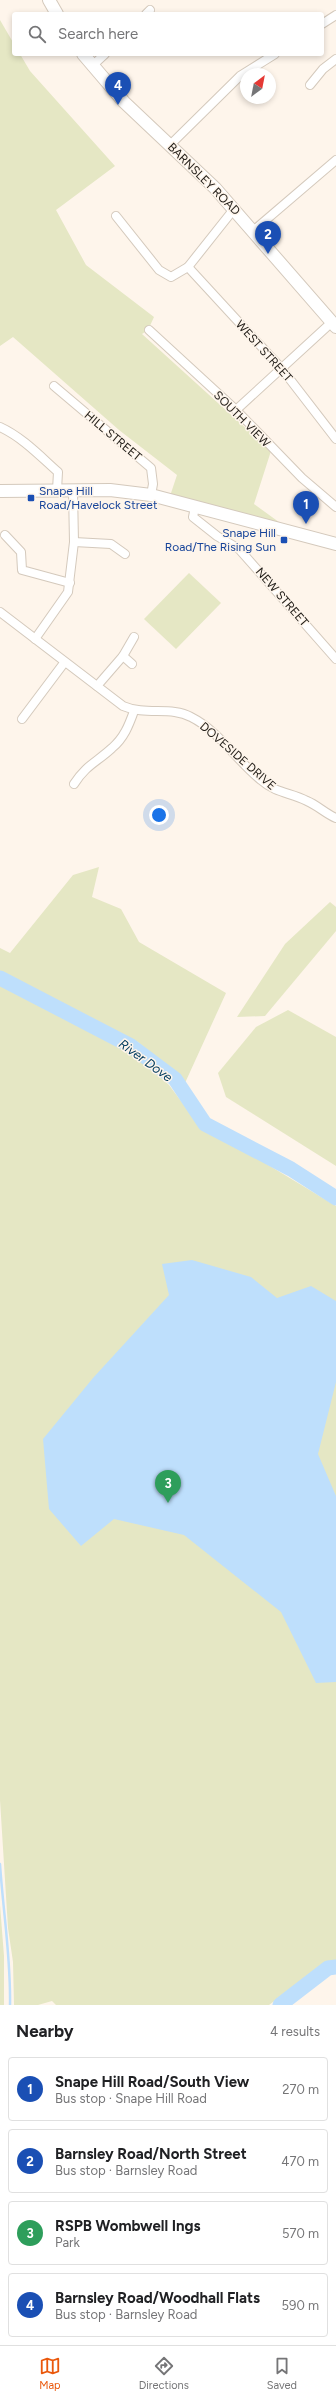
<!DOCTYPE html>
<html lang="en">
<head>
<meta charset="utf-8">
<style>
  :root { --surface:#fff; --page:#f6f6f6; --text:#202124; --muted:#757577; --line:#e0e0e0; --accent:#ea580c }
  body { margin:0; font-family:Figtree,sans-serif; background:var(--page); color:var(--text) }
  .compass { position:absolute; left:240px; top:68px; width:36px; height:36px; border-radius:50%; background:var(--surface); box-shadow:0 2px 6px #0003; rotate:32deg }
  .you { position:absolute; left:159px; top:815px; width:14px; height:14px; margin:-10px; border:3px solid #fff; border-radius:50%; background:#1a73e8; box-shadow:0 0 0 6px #1a73e833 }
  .badge { display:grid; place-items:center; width:26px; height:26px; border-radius:50%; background:var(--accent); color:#fff; font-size:13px; font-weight:700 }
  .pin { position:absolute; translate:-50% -33px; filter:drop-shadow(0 1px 2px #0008) }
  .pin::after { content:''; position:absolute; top:21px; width:14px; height:12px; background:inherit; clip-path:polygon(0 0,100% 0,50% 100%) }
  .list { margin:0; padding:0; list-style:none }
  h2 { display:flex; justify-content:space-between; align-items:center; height:52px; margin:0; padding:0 16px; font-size:17px }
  h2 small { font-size:13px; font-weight:400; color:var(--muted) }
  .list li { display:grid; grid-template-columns:26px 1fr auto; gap:12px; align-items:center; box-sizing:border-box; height:64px; margin:0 8px 8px; padding:0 8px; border:1px solid var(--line); border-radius:4px }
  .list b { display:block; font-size:15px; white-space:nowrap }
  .list p { margin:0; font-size:13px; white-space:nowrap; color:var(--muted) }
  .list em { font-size:13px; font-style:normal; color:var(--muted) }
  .icon { flex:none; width:22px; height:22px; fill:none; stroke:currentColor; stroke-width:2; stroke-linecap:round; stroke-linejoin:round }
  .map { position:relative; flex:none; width:336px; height:2005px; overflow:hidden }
  .search { position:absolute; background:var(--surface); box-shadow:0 2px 6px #0003; left:12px; right:12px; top:12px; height:44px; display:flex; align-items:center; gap:10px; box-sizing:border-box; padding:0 14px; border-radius:4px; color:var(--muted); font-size:15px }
  .sheet { height:340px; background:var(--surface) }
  nav { display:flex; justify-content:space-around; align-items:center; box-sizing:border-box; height:56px; border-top:1px solid var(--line); background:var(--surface); font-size:11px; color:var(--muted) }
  nav a { display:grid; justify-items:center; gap:2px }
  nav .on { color:var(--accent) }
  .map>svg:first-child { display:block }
  .green { fill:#e5e7c4 }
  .water { fill:#bedffc }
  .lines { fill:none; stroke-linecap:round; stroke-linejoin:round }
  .stream { stroke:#bedffc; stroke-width:2.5 }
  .river { stroke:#bedffc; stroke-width:15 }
  .street-casing { stroke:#d4c9bc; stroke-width:10 }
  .secondary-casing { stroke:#d4c9bc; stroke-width:14 }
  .street { stroke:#fff; stroke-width:8 }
  .secondary { stroke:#fff; stroke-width:12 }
  .transit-dot { fill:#1a4fb4; stroke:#fef5eb; stroke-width:1.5 }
  .labels { text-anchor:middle; stroke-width:3; stroke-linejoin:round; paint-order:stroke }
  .street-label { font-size:12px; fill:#201c17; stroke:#fef5eb }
  .transit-label { font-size:12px; fill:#164399; stroke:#fef5eb; text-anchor:start }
  .water-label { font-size:13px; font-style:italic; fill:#023c60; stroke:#fef5eb }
</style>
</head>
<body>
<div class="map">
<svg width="336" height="2005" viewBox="0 0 336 2005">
  <rect width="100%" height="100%" fill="#fef5eb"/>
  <g class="green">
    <path d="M 0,20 L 14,44 L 14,54 L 20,54 L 30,71 L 115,166 L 56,210 L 86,265 L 154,317 L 148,330 L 142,334 L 271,451 L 254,504 L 283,525 L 170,496 L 177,475 L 119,430 L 13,337 L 0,346 Z"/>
    <path d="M 189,573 L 221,603 L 176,649 L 144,619 Z"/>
    <path d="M 99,867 L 92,897 L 121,909 L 139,942 L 226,993 L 185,1083 L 138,1042 L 0,971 L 0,948 L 10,953 L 73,875 Z"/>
    <path d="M 330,902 L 336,907 L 336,931 L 265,1016 L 237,1017 L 285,944 Z"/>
    <path d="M 0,984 L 142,1060 L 169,1085 L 202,1129 L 260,1160 L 336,1206 L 336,1960 L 325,1963 L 269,2005 L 56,2005 L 52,2001 L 38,2005 L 14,2005 L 13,1962 L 8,1928 L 0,1800 Z"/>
    <path d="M 288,1010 L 336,1037 L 336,1166 L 226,1097 L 218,1073 L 256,1027 Z"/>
    <path d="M 0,1905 L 4,1956 L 4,2005 L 0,2005 Z"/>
  </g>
  <path class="water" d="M 192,1260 L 251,1277 L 277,1298 L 311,1286 L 336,1301 L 336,1382 L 318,1454 L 336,1496 L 336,1682 L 316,1683 L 281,1612 L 184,1535 L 114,1519 L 81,1546 L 49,1509 L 43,1439 L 93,1378 L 169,1295 L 162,1264 Z"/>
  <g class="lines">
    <path class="stream" d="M 0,1864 C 3,1911 11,1958 10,2005"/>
    <g class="river">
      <path d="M 0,978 L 131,1046 L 175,1079 L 205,1124 L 291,1169 L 336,1198"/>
      <path d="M 280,2005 L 328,1968 L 336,1967"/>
    </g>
    <g class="street-casing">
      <g id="street">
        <path d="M 146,14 L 150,10"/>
        <path d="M 322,24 L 336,15"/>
        <path d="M 92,66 L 105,54"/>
        <path d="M 310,85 L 323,69 L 336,59"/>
        <path d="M 170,145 L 240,76 L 275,54"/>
        <path d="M 116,216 L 159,270 L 171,277 L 188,267 L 234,209"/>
        <path d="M 253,231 L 336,160"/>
        <path d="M 188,267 L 282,369 L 336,439"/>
        <path d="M 149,330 L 236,410 L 302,478 L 336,507"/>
        <path d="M 54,386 L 151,468 L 153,484 L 151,495"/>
        <path d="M 236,410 L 332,322"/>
        <path d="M 0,427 C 22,437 40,456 58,472 L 57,490"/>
        <path d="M 195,507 L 193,517 L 217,536 L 239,549 L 336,659"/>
        <path d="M 5,535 L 21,552 L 22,570 L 70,583"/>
        <path d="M 74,542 L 111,544 L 125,554"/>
        <path d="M 0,612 L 123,706 C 146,716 171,706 191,717 C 219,731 237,761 261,780 C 277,794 290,792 307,801 C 317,805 326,814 336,818"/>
        <path d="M 35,639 L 68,592 L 74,542 L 73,491"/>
        <path d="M 123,656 L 132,664"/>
        <path d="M 97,686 L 123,656 L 134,637"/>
        <path d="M 22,719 L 64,663"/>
        <path d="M 74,784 C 86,765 97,762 112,748 C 124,738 129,725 134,711"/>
      </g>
    </g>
    <g class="secondary-casing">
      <g id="secondary">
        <path d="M 49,0 L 57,14"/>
        <path d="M 83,54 L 124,102 L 215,188 L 336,327"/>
        <path d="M 0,491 L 110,490 L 151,495 L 336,544"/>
      </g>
    </g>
    <use href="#street" class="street"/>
    <use href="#secondary" class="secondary"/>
  </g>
  <g class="transit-dot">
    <rect x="27" y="494" width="8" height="8" rx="2"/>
    <rect x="280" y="536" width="8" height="8" rx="2"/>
  </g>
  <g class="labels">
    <g class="street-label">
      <text transform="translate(204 179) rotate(45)" y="4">BARNSLEY ROAD</text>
      <text transform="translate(264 351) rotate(48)" y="4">WEST STREET</text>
      <text transform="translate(242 419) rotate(45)" y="4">SOUTH VIEW</text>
      <text transform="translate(113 436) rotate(40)" y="4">HILL STREET</text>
      <text transform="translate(282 597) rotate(49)" y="4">NEW STREET</text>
      <text transform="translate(238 756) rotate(41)" y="4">DOVESIDE DRIVE</text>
    </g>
    <g class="transit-label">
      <text x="39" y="495">Snape Hill<tspan x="39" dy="14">Road/Havelock Street</tspan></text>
      <text x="276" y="537" text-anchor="end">Snape Hill<tspan x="276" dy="14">Road/The Rising Sun</tspan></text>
    </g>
    <g class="water-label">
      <text transform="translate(146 1060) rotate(36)" y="5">River Dove</text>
    </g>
  </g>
</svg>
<svg class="compass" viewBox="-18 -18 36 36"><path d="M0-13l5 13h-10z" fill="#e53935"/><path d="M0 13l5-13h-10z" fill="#757577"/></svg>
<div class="you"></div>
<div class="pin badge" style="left:306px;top:524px;background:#1a4fb4">1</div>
<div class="pin badge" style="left:268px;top:254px;background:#1a4fb4">2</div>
<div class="pin badge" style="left:168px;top:1503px;background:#2e9e5b">3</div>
<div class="pin badge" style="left:118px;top:105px;background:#1a4fb4">4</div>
<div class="search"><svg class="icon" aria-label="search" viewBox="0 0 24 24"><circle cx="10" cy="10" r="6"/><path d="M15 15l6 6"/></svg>Search here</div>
</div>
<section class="sheet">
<h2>Nearby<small>4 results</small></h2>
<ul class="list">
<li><span class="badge" style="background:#1a4fb4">1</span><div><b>Snape Hill Road/South View</b><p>Bus stop · Snape Hill Road</p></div><em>270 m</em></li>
<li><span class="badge" style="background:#1a4fb4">2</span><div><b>Barnsley Road/North Street</b><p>Bus stop · Barnsley Road</p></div><em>470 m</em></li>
<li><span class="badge" style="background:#2e9e5b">3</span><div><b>RSPB Wombwell Ings</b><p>Park</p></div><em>570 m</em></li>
<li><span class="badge" style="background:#1a4fb4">4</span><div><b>Barnsley Road/Woodhall Flats</b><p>Bus stop · Barnsley Road</p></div><em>590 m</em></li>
</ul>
</section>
<nav>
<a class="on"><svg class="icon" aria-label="map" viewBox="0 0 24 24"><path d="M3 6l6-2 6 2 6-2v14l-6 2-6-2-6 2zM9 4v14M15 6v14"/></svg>Map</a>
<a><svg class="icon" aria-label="directions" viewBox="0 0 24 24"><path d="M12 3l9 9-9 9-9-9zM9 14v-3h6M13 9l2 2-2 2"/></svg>Directions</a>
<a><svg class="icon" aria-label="saved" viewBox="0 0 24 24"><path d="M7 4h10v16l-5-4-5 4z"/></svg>Saved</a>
</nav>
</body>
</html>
